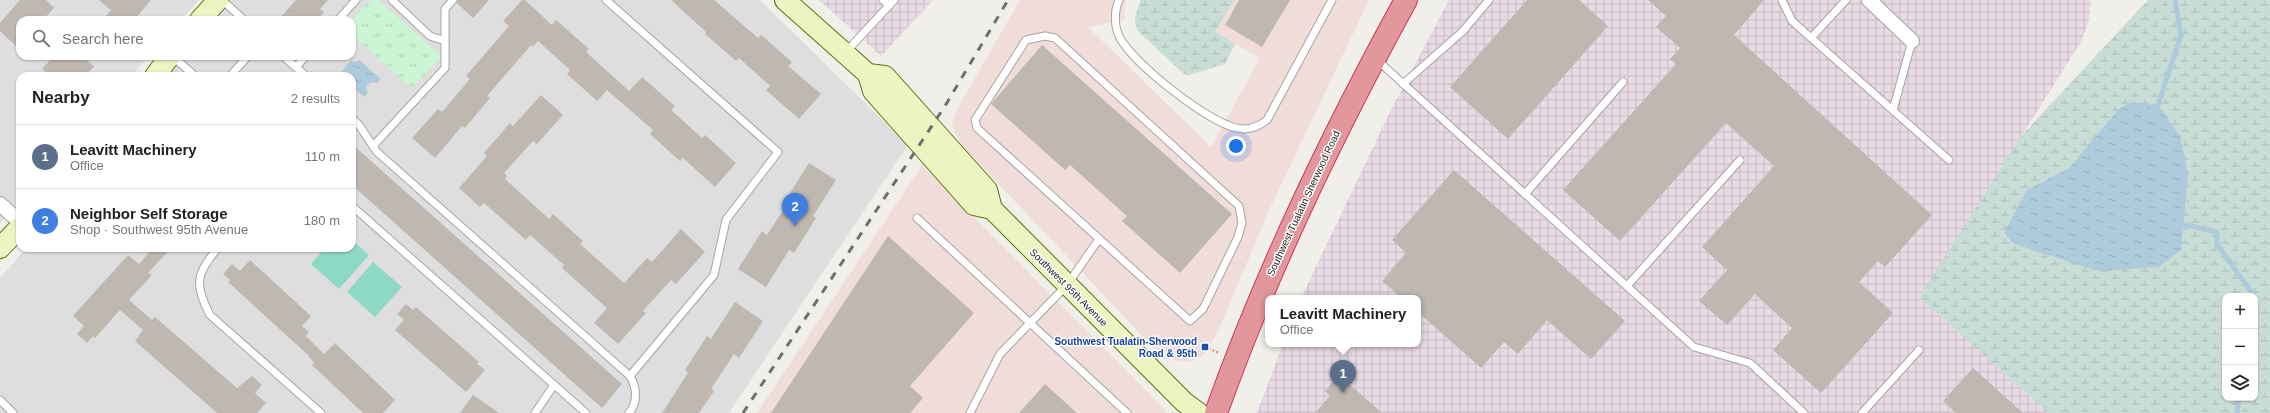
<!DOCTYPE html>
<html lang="en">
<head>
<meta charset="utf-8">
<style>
  :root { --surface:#fff; --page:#f2f2f2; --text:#222; --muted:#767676; --line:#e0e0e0; --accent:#c22510 }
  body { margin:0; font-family:Arial,sans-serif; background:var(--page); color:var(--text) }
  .controls { position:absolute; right:12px; bottom:12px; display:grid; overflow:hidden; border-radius:8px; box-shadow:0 1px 3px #0004 }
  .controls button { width:36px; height:36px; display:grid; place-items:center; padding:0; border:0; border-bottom:1px solid var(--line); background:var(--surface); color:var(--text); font:20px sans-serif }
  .you { position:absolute; left:1236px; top:146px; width:14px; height:14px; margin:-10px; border:3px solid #fff; border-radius:50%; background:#1a73e8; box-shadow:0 0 0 6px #1a73e833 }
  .badge { display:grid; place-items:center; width:26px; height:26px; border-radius:50%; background:var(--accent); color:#fff; font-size:13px; font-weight:700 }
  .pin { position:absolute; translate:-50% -33px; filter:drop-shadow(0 1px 2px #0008) }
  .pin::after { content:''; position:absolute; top:21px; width:14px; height:12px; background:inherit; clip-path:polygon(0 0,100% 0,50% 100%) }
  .popup { position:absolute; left:1265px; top:295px; width:156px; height:52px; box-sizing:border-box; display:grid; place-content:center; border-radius:8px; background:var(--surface); filter:drop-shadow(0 1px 3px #0005); font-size:13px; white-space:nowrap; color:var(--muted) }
  .popup b { font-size:15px; color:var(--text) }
  .popup::after { content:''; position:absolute; left:50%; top:100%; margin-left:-8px; border:8px solid transparent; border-top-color:var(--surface) }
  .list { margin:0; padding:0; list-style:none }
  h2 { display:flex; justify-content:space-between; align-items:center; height:52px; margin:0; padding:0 16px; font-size:17px }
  h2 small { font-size:13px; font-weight:400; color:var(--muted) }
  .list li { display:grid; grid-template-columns:26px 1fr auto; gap:12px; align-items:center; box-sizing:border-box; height:64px; padding:0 16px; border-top:1px solid var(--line) }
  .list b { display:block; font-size:15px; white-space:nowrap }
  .list p { margin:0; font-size:13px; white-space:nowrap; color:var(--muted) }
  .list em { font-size:13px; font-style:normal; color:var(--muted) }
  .icon { flex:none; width:22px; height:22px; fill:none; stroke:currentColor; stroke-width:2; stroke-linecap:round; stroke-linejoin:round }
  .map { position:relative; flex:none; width:2270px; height:413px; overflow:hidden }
  .search { position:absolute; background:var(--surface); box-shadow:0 1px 3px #0004; left:16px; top:16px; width:340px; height:44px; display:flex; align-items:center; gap:10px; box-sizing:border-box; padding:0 14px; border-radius:12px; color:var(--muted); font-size:15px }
  .panel { position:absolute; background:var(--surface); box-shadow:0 1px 3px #0004; left:16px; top:72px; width:340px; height:180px; border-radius:12px }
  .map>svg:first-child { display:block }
  .residential { fill:#dfdede }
  .commercial { fill:#f0ddda }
  .industrial { fill:url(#industrial-grid) }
  .wetland { fill:url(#wetland-marsh); fill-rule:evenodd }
  .park { fill:url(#park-tufts) }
  .pitch { fill:#8dd9c5 }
  .water { fill:url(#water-ripples) }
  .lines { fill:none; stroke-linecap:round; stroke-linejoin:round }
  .stream { stroke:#adcbda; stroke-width:5 }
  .building { fill:#beb8b1 }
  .lane-casing { stroke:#a5a5a5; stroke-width:9 }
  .street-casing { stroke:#a5a5a5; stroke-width:16 }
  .secondary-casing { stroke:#5b720e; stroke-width:22 }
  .highway-casing { stroke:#ce3658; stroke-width:24 }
  .path { stroke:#f0957b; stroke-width:2.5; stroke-dasharray:2 2; stroke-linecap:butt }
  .lane { stroke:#fff; stroke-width:7 }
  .street { stroke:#fff; stroke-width:14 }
  .secondary { stroke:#ecf5c2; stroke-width:20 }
  .highway { stroke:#e1979c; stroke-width:22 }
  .rail { stroke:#6f6f6f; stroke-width:3; stroke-dasharray:8 8; stroke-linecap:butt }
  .transit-dot { fill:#1a4fb4; stroke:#fff; stroke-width:1.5 }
  .labels { text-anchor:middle; stroke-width:3; stroke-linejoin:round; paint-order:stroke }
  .street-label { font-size:10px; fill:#212121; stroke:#fff }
  .transit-label { font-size:10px; font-weight:bold; fill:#164399; stroke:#fff; text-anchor:end }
</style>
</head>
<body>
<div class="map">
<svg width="2270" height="413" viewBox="0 0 2270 413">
  <defs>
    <pattern id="industrial-grid" width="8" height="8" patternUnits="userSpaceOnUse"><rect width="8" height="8" fill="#e9dbe5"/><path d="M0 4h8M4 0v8" fill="none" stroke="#c8bcc4"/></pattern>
    <pattern id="wetland-marsh" width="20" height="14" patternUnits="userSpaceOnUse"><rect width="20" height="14" fill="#c7ddd6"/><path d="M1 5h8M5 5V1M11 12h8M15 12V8" fill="none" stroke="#abbdb7"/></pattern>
    <pattern id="park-tufts" width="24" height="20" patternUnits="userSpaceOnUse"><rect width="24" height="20" fill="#caf6d3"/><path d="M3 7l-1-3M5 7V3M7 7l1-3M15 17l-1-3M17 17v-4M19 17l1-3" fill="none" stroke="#add3b5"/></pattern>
    <pattern id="water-ripples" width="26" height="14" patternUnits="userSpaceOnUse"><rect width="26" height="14" fill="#adcbda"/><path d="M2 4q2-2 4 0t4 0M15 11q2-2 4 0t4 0" fill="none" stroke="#95aebb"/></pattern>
  </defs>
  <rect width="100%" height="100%" fill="#f1efe9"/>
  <g class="residential">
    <path d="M 0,0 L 199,0 L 181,20 L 20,20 L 20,56 L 149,56 L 131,76 L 20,76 L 20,200 L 0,223 Z"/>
    <path d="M 229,0 L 760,0 L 908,145 L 729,413 L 0,413 L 0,277 L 27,248 L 352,248 L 352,76 L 166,76 L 182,56 L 352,56 L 352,20 L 212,20 Z"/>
  </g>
  <g class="commercial">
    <path d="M 1020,0 L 1127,0 L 1124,7 L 1125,20 L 1088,27 L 1211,147 L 1260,58 L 1215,33 L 1234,0 L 1369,0 L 1271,206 L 1217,333 L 1202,357 L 1187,362 L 1163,358 L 960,143 L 952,124 L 956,111 Z"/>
    <path d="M 922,165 L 1165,410 L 1166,413 L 757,413 Z"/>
  </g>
  <g class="industrial">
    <path d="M 819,0 L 933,0 L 881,56 Z"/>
    <path d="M 1449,0 L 2091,0 L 2089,20 L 2081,42 L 1919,297 L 2048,413 L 1257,413 L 1283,344 L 1418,344 L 1418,298 L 1301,298 L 1390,112 Z"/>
  </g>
  <g class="wetland">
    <path d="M 1141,0 L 1234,0 L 1215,32 L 1235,44 L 1225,64 L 1189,75 L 1184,74 L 1139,32 C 1132,20 1136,13 1141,0 Z"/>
    <path d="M 2148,0 L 2270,0 L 2270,413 L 2048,413 L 1919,297 L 2021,136 ZM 2225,296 L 2255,296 L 2255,398 L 2225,398 Z"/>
  </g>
  <path class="park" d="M 371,0 L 378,0 L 439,54 L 440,58 L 412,88 L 352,35 L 352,20 Z"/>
  <g class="pitch">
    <path d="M 352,240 L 369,255 L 339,289 L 311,264 L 325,248 L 352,248 Z"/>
    <path d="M 373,262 L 402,287 L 375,317 L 347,292 Z"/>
  </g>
  <g class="water">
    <path d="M 351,60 L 355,62 L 359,60 L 381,79 L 377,83 L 372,82 L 368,84 L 366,88 L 368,93 L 364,97 L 352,86 L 352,76 L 344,76 L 342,71 Z"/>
    <path d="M 2132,102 L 2158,105 L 2180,136 L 2188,174 L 2181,250 L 2159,267 L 2098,271 L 2014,244 L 2004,233 L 2027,190 L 2069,168 L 2119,109 Z"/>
  </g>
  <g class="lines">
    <g class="stream">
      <path d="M 2153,108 L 2158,105 L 2181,35 L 2175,0"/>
      <path d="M 2177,223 L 2217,232 L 2217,244 L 2254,296"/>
      <path d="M 2237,413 L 2239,398"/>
    </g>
  </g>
  <g class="building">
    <path d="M 20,0 L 46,0 L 54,8 L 43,20 L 20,20 L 20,50 L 0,31 L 0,23 Z"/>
    <path d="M 99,0 L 151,0 L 134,20 L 102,20 L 111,10 Z"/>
    <path d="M 296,0 L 328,0 L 320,9 L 324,12 L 317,20 L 278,20 Z"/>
    <path d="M 458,0 L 489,0 L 473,18 L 457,3 Z"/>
    <path d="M 522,0 L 525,0 L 552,25 L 556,20 L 589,49 L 586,52 L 629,91 L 642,77 L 675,106 L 671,110 L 702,138 L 705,135 L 736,163 L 715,187 L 683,158 L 680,161 L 650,134 L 653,130 L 607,90 L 597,101 L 567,74 L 570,70 L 538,41 L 533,47 L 531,45 L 487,96 L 490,98 L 465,128 L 462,126 L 435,158 L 412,138 L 438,109 L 442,112 L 470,79 L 466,76 L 509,26 L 503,21 Z"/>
    <path d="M 671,0 L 714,0 L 758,38 L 761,35 L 792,62 L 788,66 L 821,94 L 799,119 L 766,90 L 770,86 L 739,58 L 736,61 L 705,34 L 706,32 Z"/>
    <path d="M 1239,0 L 1290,0 L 1262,47 L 1225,25 Z"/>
    <path d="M 1527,0 L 1579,0 L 1608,26 L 1508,139 L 1450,87 Z"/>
    <path d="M 1648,0 L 1764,0 L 1734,35 L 1932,215 L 1885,267 L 1878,261 L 1859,282 L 1893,313 L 1821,393 L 1773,350 L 1792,328 L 1755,294 L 1727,325 L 1699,301 L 1727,270 L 1702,247 L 1774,166 L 1726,123 L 1620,241 L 1563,190 L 1676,64 L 1670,59 L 1680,48 L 1656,27 L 1666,16 Z"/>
    <path d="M 1042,45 L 1232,214 L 1180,273 L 1122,221 L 1127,216 L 1070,165 L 1065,170 L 991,104 Z"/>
    <path d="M 54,56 L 82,56 L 94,66 L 86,76 L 50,76 L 42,69 Z"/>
    <path d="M 541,95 L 563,115 L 537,144 L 533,141 L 504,173 L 507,176 L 505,179 L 549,219 L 553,214 L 583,241 L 580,244 L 624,283 L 647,258 L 652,262 L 681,229 L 705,252 L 676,284 L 671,280 L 643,311 L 646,313 L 618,344 L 594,323 L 607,308 L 562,268 L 564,265 L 530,235 L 526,240 L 484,203 L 480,207 L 459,188 L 487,156 L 484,153 L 510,123 L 513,126 Z"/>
    <path d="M 352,144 L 622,384 L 602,408 L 352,185 Z"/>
    <path d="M 809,163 L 836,180 L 813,216 L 816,218 L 794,253 L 789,250 L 766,287 L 738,269 L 762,231 L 767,235 L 790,200 L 787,198 Z"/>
    <path d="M 1454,170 L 1625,321 L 1591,359 L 1547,320 L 1518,354 L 1504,342 L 1481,368 L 1418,312 L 1418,298 L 1402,298 L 1382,281 L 1406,253 L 1392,240 Z"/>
    <path d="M 888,236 L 974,313 L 910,386 L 923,398 L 910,413 L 771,413 Z"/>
    <path d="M 153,248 L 171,248 L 148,273 L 152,275 L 129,300 L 152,320 L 155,317 L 237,388 L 252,376 L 262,385 L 255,393 L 266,403 L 257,413 L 217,413 L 135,341 L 143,330 L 120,310 L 95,338 L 93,336 L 87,343 L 77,334 L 84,326 L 73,316 L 128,255 L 139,264 Z"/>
    <path d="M 250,260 L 311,316 L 302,326 L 309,332 L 306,336 L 324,354 L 335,343 L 395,400 L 383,413 L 363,413 L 312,365 L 314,363 L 308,355 L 228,282 L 230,280 L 223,274 L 232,264 L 240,271 Z"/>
    <path d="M 735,302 L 763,321 L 739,358 L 734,354 L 711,389 L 714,391 L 699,413 L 662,413 L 688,373 L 685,370 L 707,336 L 711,339 Z"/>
    <path d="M 406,304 L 413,310 L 416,307 L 479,362 L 477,364 L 485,370 L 466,392 L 395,330 L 404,320 L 397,314 Z"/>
    <path d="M 1973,368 L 2023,413 L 1956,413 L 1943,401 Z"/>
    <path d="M 1339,375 L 1382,413 L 1315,413 L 1330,396 L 1325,391 Z"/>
    <path d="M 1045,384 L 1077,413 L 1019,413 Z"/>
    <path d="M 473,395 L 499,413 L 460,413 Z"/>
  </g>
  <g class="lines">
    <g class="lane-casing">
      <g id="lane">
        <path d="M 222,0 L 244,20"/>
        <path d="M 392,0 L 430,36 L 445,41"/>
        <path d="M 606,0 L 778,152 L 726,220 L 714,275 L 630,376"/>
        <path d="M 883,0 L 889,6"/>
        <path d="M 1119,0 C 1114,11 1114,27 1120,38 C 1135,65 1207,121 1236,128 C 1248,131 1258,127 1267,120 L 1332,0"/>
        <path d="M 1782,0 L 1792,21 L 1949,160"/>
        <path d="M 338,20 L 356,0"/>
        <path d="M 1045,36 L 1055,38 L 1239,206 L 1242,223 L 1238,237 L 1203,309 L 1190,321 L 977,128 L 975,120 L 1026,40 Z"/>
        <path d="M 1811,38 L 1846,0"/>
        <path d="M 845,53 L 894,0"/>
        <path d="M 172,56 L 195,76"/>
        <path d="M 283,56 L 306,76"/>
        <path d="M 1376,59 L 1694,347 L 1750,363 L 1804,413"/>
        <path d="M 296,67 L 306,56"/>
        <path d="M 230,76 L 248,56"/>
        <path d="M 1403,84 L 1463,31 L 1489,0"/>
        <path d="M 1893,110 L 1912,41"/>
        <path d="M 352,118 L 359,125 L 377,152 L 630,376 C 637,388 638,402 629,413"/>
        <path d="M 373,146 L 445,68 L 445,9 L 453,0"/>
        <path d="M 1525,194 L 1623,82"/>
        <path d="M 352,206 L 586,413"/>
        <path d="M 917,218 L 1127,413"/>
        <path d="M 218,248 C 196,273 194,285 210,315 L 321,413"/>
        <path d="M 1627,286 L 1740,160"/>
        <path d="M 0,400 L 13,413"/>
        <path d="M 535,413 L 554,385"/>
        <path d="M 970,413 L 1000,354 L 1067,285 L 1099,239"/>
        <path d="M 1862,413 L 1919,350"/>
      </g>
    </g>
    <g class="street-casing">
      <g id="street">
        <path d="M 1869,0 L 1912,41"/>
        <path d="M 0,204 L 20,222"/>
      </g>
    </g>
    <g class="secondary-casing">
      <g id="secondary">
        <path d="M 785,0 L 868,74 L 885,76 L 987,190 L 992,209 L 1184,402 L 1199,413"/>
        <path d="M 200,20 L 218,0"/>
        <path d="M 868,74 L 873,91 L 974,205 L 992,209"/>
        <path d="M 155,76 L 170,56"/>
        <path d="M 0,248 L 20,227"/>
      </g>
    </g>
    <g class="highway-casing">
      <path id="highway" d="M 1216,413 C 1267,270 1333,133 1406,0"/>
    </g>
    <path class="path" d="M 1205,347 L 1219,353"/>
    <use href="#lane" class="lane"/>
    <use href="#street" class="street"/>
    <use href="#secondary" class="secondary"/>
    <use href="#highway" class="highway"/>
    <path class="rail" d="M 743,413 L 945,106 L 1008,0"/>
  </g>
  <rect class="transit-dot" x="1201" y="343" width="8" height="8" rx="2"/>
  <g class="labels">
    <g class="street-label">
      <text transform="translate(1303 203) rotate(-65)" y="4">Southwest Tualatin Sherwood Road</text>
      <text transform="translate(1069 287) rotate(45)" y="4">Southwest 95th Avenue</text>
    </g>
    <g class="transit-label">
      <text x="1197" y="345">Southwest Tualatin-Sherwood<tspan x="1197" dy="12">Road &amp; 95th</tspan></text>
    </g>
  </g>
</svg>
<div class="controls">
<button>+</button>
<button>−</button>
<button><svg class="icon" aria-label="layers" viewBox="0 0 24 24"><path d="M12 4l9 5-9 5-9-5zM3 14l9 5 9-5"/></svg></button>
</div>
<div class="you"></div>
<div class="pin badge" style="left:1343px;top:393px;background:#5c6f8a">1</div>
<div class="popup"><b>Leavitt Machinery</b>Office</div>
<div class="pin badge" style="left:795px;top:226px;background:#3f7fe0">2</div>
<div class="search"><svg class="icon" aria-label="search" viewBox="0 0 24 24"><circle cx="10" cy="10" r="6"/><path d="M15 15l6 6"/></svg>Search here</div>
<section class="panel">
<h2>Nearby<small>2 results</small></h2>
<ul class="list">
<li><span class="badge" style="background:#5c6f8a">1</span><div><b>Leavitt Machinery</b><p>Office</p></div><em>110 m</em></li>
<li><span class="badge" style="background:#3f7fe0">2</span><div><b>Neighbor Self Storage</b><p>Shop · Southwest 95th Avenue</p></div><em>180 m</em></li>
</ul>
</section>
</div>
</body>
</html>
